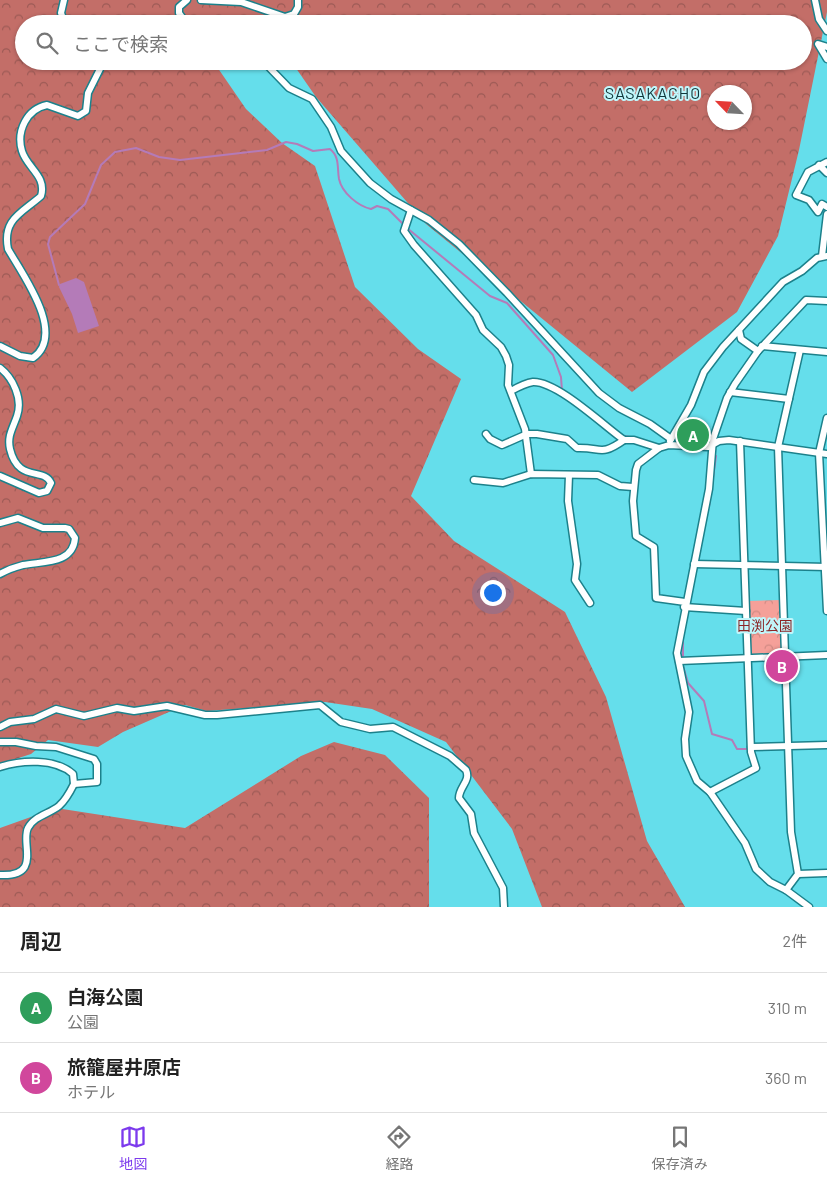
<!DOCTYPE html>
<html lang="ja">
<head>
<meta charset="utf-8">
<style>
  :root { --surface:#fff; --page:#f6f6f6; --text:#222; --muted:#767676; --line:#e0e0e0; --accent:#7c3aed }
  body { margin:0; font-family:Barlow,"Noto Sans JP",sans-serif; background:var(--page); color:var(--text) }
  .compass { position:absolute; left:707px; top:85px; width:45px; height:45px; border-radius:50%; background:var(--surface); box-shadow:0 1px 4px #0004; rotate:295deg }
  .you { position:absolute; left:492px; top:592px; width:18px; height:18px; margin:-12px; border:4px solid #fff; border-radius:50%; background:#1a73e8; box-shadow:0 0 0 8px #1a73e833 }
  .badge { display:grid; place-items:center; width:32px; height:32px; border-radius:50%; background:var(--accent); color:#fff; font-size:16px; font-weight:700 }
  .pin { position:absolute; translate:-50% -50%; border:2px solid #fff; box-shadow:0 1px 5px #0006 }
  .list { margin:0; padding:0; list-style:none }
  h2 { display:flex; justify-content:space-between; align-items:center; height:65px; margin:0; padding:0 20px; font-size:21px }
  h2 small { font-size:16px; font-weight:400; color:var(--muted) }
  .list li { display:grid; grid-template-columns:32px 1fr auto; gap:15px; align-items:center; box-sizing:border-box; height:70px; padding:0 20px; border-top:1px solid var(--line) }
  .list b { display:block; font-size:19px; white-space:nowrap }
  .list p { margin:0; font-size:16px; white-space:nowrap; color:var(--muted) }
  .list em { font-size:16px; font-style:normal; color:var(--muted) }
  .icon { flex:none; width:28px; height:28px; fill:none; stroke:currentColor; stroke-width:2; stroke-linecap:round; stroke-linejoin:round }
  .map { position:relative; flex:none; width:827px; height:907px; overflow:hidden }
  .search { position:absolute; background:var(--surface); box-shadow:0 1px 4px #0004; left:15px; right:15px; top:15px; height:55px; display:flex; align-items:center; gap:12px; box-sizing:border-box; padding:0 18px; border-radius:28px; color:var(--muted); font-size:19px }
  .sheet { height:205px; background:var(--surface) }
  nav { display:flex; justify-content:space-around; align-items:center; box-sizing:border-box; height:70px; border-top:1px solid var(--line); background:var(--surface); font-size:14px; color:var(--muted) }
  nav a { display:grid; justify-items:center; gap:2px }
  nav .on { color:var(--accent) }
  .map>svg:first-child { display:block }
  .forest { fill:url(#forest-crowns); fill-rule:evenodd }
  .park { fill:url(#park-crowns) }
  .water { fill:#b47bb8 }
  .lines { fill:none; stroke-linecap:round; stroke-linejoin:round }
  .stream { stroke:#b47bb8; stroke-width:2 }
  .street-casing { stroke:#1c818b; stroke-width:9 }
  .street { stroke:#fff; stroke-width:6 }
  .labels { text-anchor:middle; stroke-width:4; stroke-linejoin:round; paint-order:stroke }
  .park-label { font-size:14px; fill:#8c2526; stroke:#c0f6fb }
  .quarter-label { font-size:16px; letter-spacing:1px; fill:#0f363a; stroke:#c0f6fb }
</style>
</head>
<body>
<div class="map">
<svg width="827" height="907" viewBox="0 0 827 907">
  <defs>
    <pattern id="forest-crowns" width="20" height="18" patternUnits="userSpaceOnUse" patternTransform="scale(1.25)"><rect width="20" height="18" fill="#c36e68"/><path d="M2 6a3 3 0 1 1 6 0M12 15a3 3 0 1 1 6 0" fill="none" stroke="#9c5a55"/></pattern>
    <pattern id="park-crowns" width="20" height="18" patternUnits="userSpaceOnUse" patternTransform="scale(1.25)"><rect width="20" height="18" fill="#f5a099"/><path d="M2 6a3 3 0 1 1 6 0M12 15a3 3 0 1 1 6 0" fill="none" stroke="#d08983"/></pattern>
  </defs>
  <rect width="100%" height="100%" fill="#65deeb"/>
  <g class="forest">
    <path d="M 0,0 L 827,0 L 827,12 L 799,150 L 778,236 L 737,312 L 632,392 L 426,224 L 316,97 L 291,61 L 803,61 L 803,24 L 231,24 L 224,20 L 200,17 L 200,24 L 24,24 L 24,61 L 213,61 L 246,109 L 282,143 L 315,166 L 355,287 L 418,349 L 461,379 L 411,496 L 454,541 L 565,612 L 606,697 L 647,841 L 685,907 L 542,907 L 512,829 L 446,742 L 372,709 L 325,702 L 207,711 L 185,705 L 123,732 L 98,747 L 48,740 L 31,754 L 0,764 ZM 714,92 L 744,92 L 744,122 L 714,122 Z"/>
    <path d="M 334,742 L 385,755 L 429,798 L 429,907 L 0,907 L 0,828 L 56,808 L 185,828 L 301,756 Z"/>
  </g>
  <g class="park">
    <path d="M 683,423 L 713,433 L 709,442 L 698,444 L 673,439 Z"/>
    <path d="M 781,600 L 781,654 L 752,654 L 750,652 L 748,601 Z"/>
  </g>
  <path class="water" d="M 76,278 L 84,282 L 99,326 L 78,333 L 72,314 L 59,287 L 60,284 Z"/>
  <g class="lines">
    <g class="stream">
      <path d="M 407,228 L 490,296 L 507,303 L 553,355 L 561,377 L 562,391"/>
      <path d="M 59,285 L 48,244 L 50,237 L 85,204 L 101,165 L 115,152 L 136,148 L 159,157 L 180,160 L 267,150 L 286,142 L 297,144 L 313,151 L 330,149 C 340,157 337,168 339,179 C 342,193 358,206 371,209 L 377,206 L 388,209 L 404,225"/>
      <path d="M 607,423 L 623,436 L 630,437"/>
      <path d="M 709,506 L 716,456"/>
      <path d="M 683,656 L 683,637"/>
      <path d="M 683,666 L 688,683 L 704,701 L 712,734 L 732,740 L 737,749 L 748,749"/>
    </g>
    <g class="street-casing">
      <g id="street">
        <path d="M 64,0 L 61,13 L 65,24"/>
        <path d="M 187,0 L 179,7 L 179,13 L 184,20 L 200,24"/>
        <path d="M 201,0 L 241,2 L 285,17 L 294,14 L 298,7 L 298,0"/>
        <path d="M 815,0 L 819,19 L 827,31"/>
        <path d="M 827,47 L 818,44 L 827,59"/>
        <path d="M 263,61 L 289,88 L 312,99 L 331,127 L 341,151 L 370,183 L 391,199 L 429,220 L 459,244 L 507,293 L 599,393 L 619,408 L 650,424 L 671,439"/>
        <path d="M 827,162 L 808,172 L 796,195 L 809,200 L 818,212 L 822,204 L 827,207"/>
        <path d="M 819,165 L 827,173"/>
        <path d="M 411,210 L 404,231 L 414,245 L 476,315 L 483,330 L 501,347 L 506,356 L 509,365 L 508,385 L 525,429 L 531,474"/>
        <path d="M 822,256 L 827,214"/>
        <path d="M 739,330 L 741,339 L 758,351"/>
        <path d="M 0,346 L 20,356 L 33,358 C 67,334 22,274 8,249 C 2,219 22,213 41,196 C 47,176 27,168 22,151 C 16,131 27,109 47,105 L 78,116 L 86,111 L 88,93 L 100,69 L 101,61"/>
        <path d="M 762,346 L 827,352"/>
        <path d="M 0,368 C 13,378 23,399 17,416 C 13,428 7,436 10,449 C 18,483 44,467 51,483 L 47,491 L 39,493 L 0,476"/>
        <path d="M 511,391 C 518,387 526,383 533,382 C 557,381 604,426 624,440 L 634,440 L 659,448"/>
        <path d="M 730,392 L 789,399"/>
        <path d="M 827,418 L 819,453 L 827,611"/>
        <path d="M 486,434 L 490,439 L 502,445 L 527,434 L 537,434 L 567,439 L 577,448 C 602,447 600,457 624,440"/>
        <path d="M 670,441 L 691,405 L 704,372 L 723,347 L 783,282 L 802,271 L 817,258 L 827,256"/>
        <path d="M 569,475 L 568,501 L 577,564 L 575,580 L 590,603"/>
        <path d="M 474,480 L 503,483 L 531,474 L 598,475 L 620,486 L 633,487"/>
        <path d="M 0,523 L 18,518 L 43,528 L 65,528 L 69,529 L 75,538 C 73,565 42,561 23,565 C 15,567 7,570 0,574"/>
        <path d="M 694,564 L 827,567"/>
        <path d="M 685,602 L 656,598 L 654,547 L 636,536 L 633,501 L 636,470 L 638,464 L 659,448 L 669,445 L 708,447 L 719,441 L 729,440 L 827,454"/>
        <path d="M 684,607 L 746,611"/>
        <path d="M 679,661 L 827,655"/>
        <path d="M 0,727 L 10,722 L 34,719 L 56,709 L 84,716 L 117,708 L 134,711 L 167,706 L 205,715 L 217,715 L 320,705 L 341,722 L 370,729 L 393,727 L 450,756 L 466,770 C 471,781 459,787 459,798 L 471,814 L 474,833 L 503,888 L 504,907"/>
        <path d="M 0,742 L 16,742 L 36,746 L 56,747 L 94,759 L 97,764 L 97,782 L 74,784"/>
        <path d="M 751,747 L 827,745"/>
        <path d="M 0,767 C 22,760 55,758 73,774 L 74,784 C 70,792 66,800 59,806 C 49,814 34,816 28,828 C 20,843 43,877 0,875"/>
        <path d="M 710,792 L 756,768 L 751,752 L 740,441"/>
        <path d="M 798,874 L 827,873"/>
        <path d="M 786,890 L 798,874 L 791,832 L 778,447 L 800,350"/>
        <path d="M 809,907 L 786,890 L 770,882 L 756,869 L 745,843 L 710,792 L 697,781 L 686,756 L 685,739 L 689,712 L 677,653 L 709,489 L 713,439 L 727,398 L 735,384 L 758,351 L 806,300 L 827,301"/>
      </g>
    </g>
    <use href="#street" class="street"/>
  </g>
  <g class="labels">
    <g class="park-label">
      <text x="765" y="631">田渕公園</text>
    </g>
    <g class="quarter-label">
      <text x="653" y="99">SASAKACHO</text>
    </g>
  </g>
</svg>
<svg class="compass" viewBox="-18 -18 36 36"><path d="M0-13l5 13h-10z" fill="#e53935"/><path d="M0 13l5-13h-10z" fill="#767676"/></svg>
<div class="you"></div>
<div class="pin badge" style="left:693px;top:435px;background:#2e9e5b">A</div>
<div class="pin badge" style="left:782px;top:666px;background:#d1479c">B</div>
<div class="search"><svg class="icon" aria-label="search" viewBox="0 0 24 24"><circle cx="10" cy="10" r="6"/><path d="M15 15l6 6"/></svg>ここで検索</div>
</div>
<section class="sheet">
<h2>周辺<small>2件</small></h2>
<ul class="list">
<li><span class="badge" style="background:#2e9e5b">A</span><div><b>白海公園</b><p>公園</p></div><em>310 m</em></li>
<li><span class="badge" style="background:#d1479c">B</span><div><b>旅籠屋井原店</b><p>ホテル</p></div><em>360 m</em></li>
</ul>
</section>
<nav>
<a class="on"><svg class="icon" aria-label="map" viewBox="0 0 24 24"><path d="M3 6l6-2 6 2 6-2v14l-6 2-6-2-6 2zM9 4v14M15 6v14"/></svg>地図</a>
<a><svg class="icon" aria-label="directions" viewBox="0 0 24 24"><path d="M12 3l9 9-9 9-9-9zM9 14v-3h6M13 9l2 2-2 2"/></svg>経路</a>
<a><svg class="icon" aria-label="saved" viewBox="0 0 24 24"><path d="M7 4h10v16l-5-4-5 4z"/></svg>保存済み</a>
</nav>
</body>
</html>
